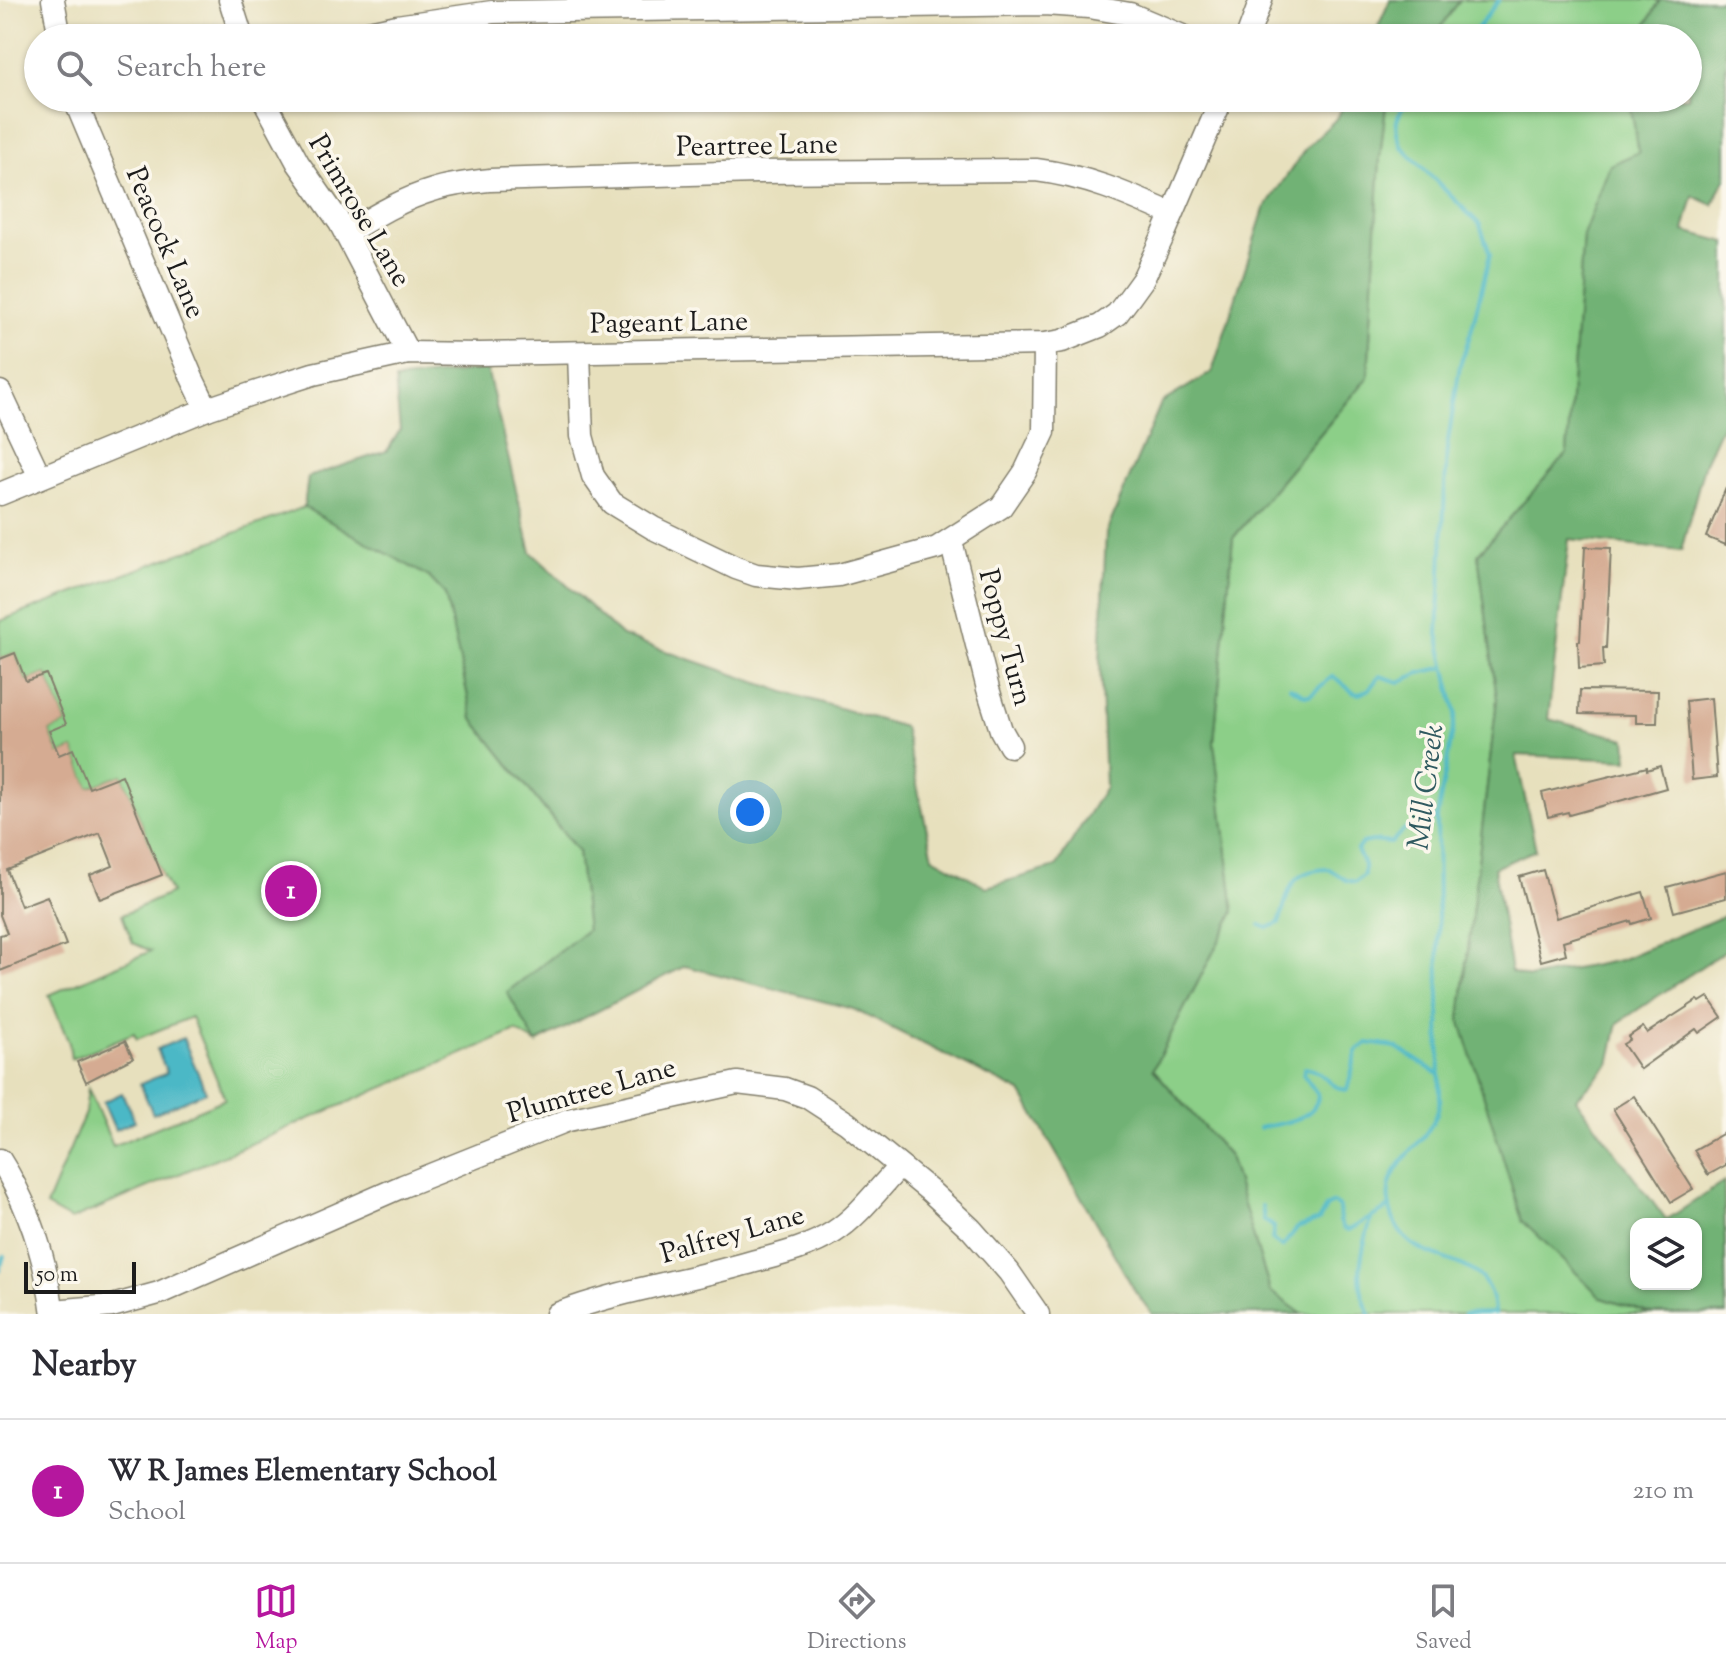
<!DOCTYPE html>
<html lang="en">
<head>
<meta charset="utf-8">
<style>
  :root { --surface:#fff; --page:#f2f2f3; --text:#2b2b33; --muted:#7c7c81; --line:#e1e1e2; --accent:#b5179e }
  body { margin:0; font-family:"Sorts Mill Goudy",serif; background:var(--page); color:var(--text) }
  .controls { position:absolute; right:24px; bottom:24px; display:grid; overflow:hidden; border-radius:16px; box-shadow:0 2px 6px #0004 }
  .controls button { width:72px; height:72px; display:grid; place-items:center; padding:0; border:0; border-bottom:2px solid var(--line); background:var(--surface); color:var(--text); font:40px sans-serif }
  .scale { position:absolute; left:24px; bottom:20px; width:112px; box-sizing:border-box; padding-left:8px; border:4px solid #1c1c1c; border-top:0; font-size:22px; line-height:28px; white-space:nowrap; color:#1c1c1c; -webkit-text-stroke:6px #fbf7ec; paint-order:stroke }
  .you { position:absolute; left:750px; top:812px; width:28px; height:28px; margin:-20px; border:6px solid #fff; border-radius:50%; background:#1a73e8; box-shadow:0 0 0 12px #1a73e833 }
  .badge { display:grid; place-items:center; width:52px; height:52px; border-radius:50%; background:var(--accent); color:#fff; font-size:26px; font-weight:700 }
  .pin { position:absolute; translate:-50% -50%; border:4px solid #fff; box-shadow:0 2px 8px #0006 }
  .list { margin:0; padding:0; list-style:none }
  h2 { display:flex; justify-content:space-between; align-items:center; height:104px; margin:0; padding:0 32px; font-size:34px }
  h2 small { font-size:26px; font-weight:400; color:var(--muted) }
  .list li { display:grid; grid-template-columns:52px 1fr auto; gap:24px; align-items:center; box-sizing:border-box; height:144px; padding:0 32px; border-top:2px solid var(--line) }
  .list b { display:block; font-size:30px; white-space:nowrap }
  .list p { margin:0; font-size:26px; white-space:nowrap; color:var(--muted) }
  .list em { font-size:26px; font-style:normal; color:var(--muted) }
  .icon { flex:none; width:44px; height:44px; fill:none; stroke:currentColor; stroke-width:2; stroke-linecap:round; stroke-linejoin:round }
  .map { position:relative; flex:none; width:1726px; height:1314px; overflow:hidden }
  .search { position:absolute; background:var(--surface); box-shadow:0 2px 6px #0004; left:24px; right:24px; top:24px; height:88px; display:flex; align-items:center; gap:20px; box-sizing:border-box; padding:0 28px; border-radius:44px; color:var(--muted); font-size:30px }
  .sheet { height:248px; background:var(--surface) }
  nav { display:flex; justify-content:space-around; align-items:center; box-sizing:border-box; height:112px; border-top:2px solid var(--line); background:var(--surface); font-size:22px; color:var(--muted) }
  nav a { display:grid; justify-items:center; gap:4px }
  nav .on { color:var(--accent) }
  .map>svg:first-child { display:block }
  .green { fill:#8ccf88; stroke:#547652; stroke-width:2 }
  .forest { fill:#71b274; stroke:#466748; stroke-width:2; fill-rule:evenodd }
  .water { fill:#4bb8c6; stroke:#346a71; stroke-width:2 }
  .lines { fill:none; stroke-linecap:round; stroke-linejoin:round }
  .stream { stroke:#4bb8c6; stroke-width:4 }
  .building { fill:#d5ab92 }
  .minor-casing { stroke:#827e6c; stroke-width:25 }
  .minor { stroke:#fff; stroke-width:22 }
  .labels { text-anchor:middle; stroke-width:7; stroke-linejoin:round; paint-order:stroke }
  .street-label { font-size:28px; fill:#1c1c1c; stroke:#fbf7ec }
  .water-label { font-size:30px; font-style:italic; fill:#2f5a60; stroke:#fbf7ec }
</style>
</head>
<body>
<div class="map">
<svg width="1726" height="1314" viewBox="0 0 1726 1314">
  <rect width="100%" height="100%" fill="#fbf7ec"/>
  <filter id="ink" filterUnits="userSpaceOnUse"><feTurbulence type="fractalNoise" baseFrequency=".0125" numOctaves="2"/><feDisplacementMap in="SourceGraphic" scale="16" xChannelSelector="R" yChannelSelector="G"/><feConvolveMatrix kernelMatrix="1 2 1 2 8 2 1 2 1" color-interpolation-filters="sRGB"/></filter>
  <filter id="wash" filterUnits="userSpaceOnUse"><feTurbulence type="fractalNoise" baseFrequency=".006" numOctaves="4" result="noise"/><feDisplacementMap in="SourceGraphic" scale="32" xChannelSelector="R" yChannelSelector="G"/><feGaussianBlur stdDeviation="1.8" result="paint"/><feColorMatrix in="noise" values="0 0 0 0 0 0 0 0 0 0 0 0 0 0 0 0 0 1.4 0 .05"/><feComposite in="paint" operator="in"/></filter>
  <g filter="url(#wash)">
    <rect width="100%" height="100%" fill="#e7e0bd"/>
    <g class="green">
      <path d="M 1460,0 L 1660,0 L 1639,38 L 1433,38 Z"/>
      <path d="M 1391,98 L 1629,98 L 1639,152 L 1583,235 L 1567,454 L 1478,554 L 1497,699 L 1460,1019 L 1602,1298 L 1652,1314 L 1302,1314 L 1270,1291 L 1229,1156 L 1153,1069 L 1234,912 L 1214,742 L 1233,538 L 1368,377 L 1380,157 L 1386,105 Z"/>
      <path d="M 304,507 L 429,577 L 445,594 L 473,719 L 578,852 L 587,930 L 508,992 L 536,1043 L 516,1031 L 71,1220 L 46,1206 L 85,1113 L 88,1088 L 113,1146 L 225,1099 L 191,1017 L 137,1039 L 134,1033 L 71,1059 L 69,1043 L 49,995 L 151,951 L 133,943 L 122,915 L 171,893 L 162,875 L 122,775 L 89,788 L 73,749 L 59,755 L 49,731 L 66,724 L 46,674 L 26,681 L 15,653 L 0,659 L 0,621 Z"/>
    </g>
    <g class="forest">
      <path d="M 1390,0 L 1460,0 L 1433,38 L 1373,38 Z"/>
      <path d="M 1660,0 L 1726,0 L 1726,177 L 1713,205 L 1693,196 L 1684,231 L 1726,242 L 1726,417 L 1705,462 L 1681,551 L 1569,539 L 1548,719 L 1626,739 L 1628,760 L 1516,755 L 1536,850 L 1494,868 L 1511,972 L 1529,978 L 1620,960 L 1726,915 L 1726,950 L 1618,1023 L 1609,1065 L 1576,1099 L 1666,1220 L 1724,1182 L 1726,1314 L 1652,1314 L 1602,1298 L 1522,1220 L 1460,1019 L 1497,699 L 1478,554 L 1567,453 L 1583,235 L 1610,165 L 1639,152 L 1629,98 L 1688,98 L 1688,38 L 1639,38 ZM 1696,1224 L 1696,1284 L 1636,1284 L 1636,1224 Z"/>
      <path d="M 1346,98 L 1391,98 L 1386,105 L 1380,157 L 1368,377 L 1233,538 L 1214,742 L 1234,912 L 1153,1069 L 1229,1156 L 1270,1291 L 1302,1314 L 1152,1314 L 1135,1291 L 1021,1092 L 853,1009 L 685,966 L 536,1043 L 507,992 L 587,930 L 578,851 L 473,719 L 445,594 L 429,577 L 304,507 L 308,477 L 387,451 L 400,430 L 395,380 L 487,369 L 531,552 L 622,636 L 785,692 L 904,727 L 933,857 L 987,887 L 1056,867 L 1105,787 L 1100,662 L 1106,533 L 1161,403 L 1212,372 L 1264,209 L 1306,148 L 1338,117 Z"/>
    </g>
    <g class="water">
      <path d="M 183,1038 L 206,1092 L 153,1114 L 140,1084 L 167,1073 L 157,1049 Z"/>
      <path d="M 122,1093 L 135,1121 L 115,1130 L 103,1102 Z"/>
    </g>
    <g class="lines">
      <g class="stream">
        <path d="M 1470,38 L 1499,0"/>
        <path d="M 1409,98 C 1396,116 1392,126 1402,147 L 1480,225 L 1490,254 L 1471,332 L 1460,365 L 1447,447 L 1438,634 L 1456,713 L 1437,817 L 1440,1100 C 1434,1152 1366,1162 1396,1225 C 1419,1272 1492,1246 1494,1314"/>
        <path d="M 1290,687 L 1305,695 L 1310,695 L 1333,676 L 1354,693 L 1360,694 L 1369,689 L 1380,676 L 1399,682 L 1420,673 L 1445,667"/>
        <path d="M 1260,925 L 1268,928 L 1279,923 C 1290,892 1287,870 1329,869 L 1346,880 L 1355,882 L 1364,875 L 1364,865 L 1357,850 L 1362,843 L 1373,841 L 1391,843 L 1402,831 L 1437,817"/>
        <path d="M 1259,1128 C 1278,1124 1317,1120 1318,1095 L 1303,1074 L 1305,1068 C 1322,1068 1330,1089 1347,1090 L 1357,1051 L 1367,1043 L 1396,1047 L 1440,1075"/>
        <path d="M 1262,1206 L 1264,1220 L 1274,1227 L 1272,1240 L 1282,1247 L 1297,1228 L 1319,1220 L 1326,1207 L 1333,1203 L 1339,1207 L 1340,1221 L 1344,1229 L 1349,1230 L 1390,1207"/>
        <path d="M 0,1270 L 4,1256"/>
        <path d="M 1370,1314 C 1353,1284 1361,1252 1371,1220"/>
        <path d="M 1464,1314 L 1495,1313"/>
      </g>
    </g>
    <g id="blocks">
      <g class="building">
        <path d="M 1726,488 L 1726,545 L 1706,537 Z"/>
        <path d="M 1585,547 L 1611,548 L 1606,648 L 1603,648 L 1604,666 L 1579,668 L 1578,641 L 1580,641 Z"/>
        <path d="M 15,653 L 26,681 L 46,674 L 66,724 L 49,731 L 59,755 L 73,749 L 89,788 L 122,775 L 162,875 L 100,899 L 90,875 L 113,866 L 100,833 L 7,870 L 21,906 L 47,896 L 66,945 L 0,971 L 0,935 L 7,933 L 0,915 L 0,659 Z"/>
        <path d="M 1580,690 L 1658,691 L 1657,723 L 1636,723 L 1636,715 L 1579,714 Z"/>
        <path d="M 1711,698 L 1717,777 L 1692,780 L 1686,701 Z"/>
        <path d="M 1660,766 L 1666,788 L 1569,815 L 1568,812 L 1548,817 L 1542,793 L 1647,767 L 1647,770 Z"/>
        <path d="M 1543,870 L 1556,918 L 1643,892 L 1651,918 L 1632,924 L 1631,921 L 1563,941 L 1566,954 L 1541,961 L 1519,877 Z"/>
        <path d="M 1726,871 L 1726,898 L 1674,912 L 1667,887 Z"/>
        <path d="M 1708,997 L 1722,1017 L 1699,1033 L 1696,1029 L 1640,1069 L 1623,1044 L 1630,1040 L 1628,1037 L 1643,1027 L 1647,1033 L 1698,1000 L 1700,1002 Z"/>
        <path d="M 125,1041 L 133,1058 L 86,1082 L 77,1062 Z"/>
        <path d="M 1634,1096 L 1693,1189 L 1671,1202 L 1613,1109 Z"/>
        <path d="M 1726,1132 L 1726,1165 L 1708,1175 L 1694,1150 Z"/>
      </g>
    </g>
  </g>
  <g filter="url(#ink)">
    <use href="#blocks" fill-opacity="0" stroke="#827e6c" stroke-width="2"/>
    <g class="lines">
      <g class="minor-casing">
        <g id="minor">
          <path d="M 53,0 L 60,38"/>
          <path d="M 230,0 L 242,38"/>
          <path d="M 340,38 L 397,26 L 492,12 L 1044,4 L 1089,7 L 1130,14 L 1187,38"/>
          <path d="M 1247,38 L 1261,0"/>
          <path d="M 74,98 L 192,378 L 207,409"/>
          <path d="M 263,98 L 298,163 L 340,223 L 408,353"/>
          <path d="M 346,233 C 373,217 402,199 433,190 C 451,184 471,182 490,180 L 756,172 L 1036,170 C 1086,176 1127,194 1172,214"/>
          <path d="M 579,353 L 582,436 L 593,476 L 612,503 L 653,528 L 736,568 L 756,575 L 798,579 L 839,575 L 937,548 L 1001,507 L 1025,472 L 1044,432 L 1045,344"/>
          <path d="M 0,392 L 40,477"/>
          <path d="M 0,494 L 207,409 L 251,394 L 313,374 L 408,353 L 480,354 L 1045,344 L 1062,341 L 1100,326 L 1117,314 L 1130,297 L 1143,279 L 1163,236 L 1222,98"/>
          <path d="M 951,541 L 988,689 L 1001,730 L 1010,746"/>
          <path d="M 0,1160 C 29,1205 46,1260 53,1314"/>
          <path d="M 53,1311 L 112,1306 L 159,1293 L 403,1186 L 568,1120 L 737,1083 L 785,1089 L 807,1097 L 847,1123 L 930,1191 L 971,1229 L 1009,1272 L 1038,1314"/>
          <path d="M 557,1314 C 617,1291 680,1282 741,1265 C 773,1256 806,1250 834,1232 C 859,1216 879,1188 899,1167"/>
        </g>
      </g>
      <use href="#minor" class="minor"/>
    </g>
  </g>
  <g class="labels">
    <g class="street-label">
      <text transform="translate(757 144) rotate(-1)" y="10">Peartree Lane</text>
      <text transform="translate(361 210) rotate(59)" y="10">Primrose Lane</text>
      <text transform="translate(167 242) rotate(67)" y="10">Peacock Lane</text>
      <text transform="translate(669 321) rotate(-1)" y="10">Pageant Lane</text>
      <text transform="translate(1007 637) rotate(75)" y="10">Poppy Turn</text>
      <text transform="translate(591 1089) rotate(-16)" y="10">Plumtree Lane</text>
      <text transform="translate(732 1233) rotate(-16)" y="10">Palfrey Lane</text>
    </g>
    <g class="water-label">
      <text transform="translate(1425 787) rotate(-83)" y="10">Mill Creek</text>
    </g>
  </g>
</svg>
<div class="controls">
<button><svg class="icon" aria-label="layers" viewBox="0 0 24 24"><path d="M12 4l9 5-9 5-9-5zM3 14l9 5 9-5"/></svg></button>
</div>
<div class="scale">50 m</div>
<div class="you"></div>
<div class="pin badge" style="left:291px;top:891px">1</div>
<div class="search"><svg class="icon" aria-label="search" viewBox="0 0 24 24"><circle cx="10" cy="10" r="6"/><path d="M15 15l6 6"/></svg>Search here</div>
</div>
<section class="sheet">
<h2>Nearby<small></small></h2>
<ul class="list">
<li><span class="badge">1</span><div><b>W R James Elementary School</b><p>School</p></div><em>210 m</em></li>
</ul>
</section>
<nav>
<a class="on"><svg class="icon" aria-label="map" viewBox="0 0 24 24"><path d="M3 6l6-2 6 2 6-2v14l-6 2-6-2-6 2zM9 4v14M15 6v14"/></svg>Map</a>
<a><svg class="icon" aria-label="directions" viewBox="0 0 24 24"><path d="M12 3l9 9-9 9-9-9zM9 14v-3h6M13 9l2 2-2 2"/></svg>Directions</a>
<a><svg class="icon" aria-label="saved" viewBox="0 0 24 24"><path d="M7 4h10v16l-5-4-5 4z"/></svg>Saved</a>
</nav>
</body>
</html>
